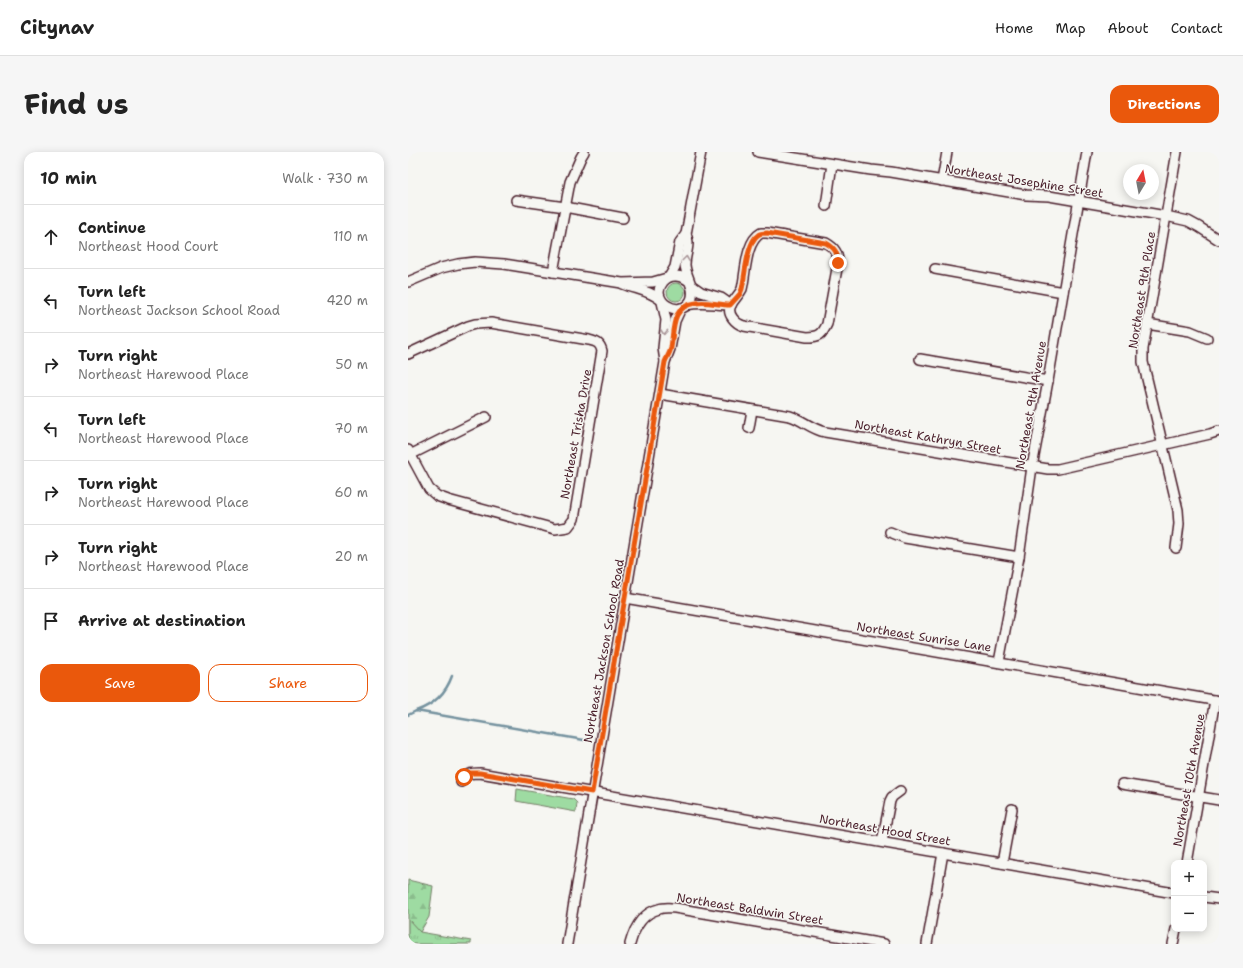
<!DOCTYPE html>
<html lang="en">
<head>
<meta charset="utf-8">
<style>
  :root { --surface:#fff; --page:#f6f6f6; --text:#222; --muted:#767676; --line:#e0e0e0; --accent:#ea580c }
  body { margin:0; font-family:"Shantell Sans",sans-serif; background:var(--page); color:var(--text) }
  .controls { position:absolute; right:12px; bottom:12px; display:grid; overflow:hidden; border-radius:8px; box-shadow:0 2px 10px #0003 }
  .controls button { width:36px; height:36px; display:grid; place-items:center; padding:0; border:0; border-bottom:1px solid var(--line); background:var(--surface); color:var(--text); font:20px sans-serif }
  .compass { position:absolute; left:715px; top:12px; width:36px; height:36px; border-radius:50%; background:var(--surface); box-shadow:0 2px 10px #0003; rotate:10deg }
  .stop { position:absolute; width:12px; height:12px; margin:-9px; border:3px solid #ea580c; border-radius:50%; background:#fff }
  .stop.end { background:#ea580c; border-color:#fff; box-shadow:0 1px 4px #0008 }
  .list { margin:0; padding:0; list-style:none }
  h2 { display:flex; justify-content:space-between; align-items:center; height:52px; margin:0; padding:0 16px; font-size:17px }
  h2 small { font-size:13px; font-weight:400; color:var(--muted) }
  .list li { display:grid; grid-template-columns:26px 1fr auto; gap:12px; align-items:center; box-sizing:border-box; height:64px; padding:0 16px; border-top:1px solid var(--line) }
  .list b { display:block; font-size:15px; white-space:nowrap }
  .list p { margin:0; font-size:13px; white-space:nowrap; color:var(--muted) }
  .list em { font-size:13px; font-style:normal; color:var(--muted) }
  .actions { display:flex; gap:8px; padding:12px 16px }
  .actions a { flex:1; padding:9px 0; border:1px solid var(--accent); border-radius:12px; text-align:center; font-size:14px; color:var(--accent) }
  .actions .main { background:var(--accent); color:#fff }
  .icon { flex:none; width:22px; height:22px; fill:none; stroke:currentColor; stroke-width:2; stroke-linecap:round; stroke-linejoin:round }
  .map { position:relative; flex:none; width:811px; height:792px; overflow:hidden; border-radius:12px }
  header { display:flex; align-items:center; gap:24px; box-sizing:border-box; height:56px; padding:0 20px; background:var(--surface); border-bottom:1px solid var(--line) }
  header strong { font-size:19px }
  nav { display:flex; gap:22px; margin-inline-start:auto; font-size:14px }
  .intro { display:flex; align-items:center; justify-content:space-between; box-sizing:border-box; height:96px; padding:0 24px }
  h1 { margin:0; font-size:28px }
  .button { padding:10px 18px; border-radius:12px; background:var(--accent); color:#fff; font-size:14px; font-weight:700 }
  main { display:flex; gap:24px; padding:0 24px }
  aside { flex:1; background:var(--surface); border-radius:12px; box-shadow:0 2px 10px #0003 }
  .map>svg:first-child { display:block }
  .grass { fill:#9edba2; stroke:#747d66 }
  .forest { fill:url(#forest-firs); stroke:#747d66 }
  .park { fill:url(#park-tufts); stroke:#747d66 }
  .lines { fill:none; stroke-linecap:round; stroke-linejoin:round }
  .stream { stroke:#74929f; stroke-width:2.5 }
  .minor-casing { stroke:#4a1f2b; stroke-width:12 }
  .minor { stroke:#f6f6f2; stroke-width:9 }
  .oneway { stroke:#a99598 }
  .route { stroke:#ea580c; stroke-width:5 }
  .labels { text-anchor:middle; stroke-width:3; stroke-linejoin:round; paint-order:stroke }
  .street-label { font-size:12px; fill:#4a1f2b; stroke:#f6f6f2 }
</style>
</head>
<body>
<header>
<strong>Citynav</strong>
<nav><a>Home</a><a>Map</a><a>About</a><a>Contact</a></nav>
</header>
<div class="intro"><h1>Find us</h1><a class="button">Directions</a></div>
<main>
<aside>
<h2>10 min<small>Walk · 730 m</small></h2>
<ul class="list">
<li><svg class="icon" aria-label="ahead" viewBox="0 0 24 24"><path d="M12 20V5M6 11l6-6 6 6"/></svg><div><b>Continue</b><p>Northeast Hood Court</p></div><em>110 m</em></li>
<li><svg class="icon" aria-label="left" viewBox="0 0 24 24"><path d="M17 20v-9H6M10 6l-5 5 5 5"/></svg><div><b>Turn left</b><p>Northeast Jackson School Road</p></div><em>420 m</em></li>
<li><svg class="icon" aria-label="right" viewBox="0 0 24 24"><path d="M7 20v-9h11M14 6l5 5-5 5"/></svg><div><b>Turn right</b><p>Northeast Harewood Place</p></div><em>50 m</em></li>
<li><svg class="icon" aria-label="left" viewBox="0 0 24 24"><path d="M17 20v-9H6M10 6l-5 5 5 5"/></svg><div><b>Turn left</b><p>Northeast Harewood Place</p></div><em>70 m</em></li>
<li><svg class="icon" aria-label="right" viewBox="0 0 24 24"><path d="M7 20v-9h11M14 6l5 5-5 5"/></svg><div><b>Turn right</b><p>Northeast Harewood Place</p></div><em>60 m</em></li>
<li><svg class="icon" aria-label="right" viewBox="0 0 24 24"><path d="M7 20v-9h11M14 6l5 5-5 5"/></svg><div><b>Turn right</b><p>Northeast Harewood Place</p></div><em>20 m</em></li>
<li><svg class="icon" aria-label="arrive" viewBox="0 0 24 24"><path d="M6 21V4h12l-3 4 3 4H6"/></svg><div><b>Arrive at destination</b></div></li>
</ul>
<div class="actions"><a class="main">Save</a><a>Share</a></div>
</aside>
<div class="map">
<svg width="811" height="792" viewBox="0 0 811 792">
  <defs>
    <pattern id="forest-firs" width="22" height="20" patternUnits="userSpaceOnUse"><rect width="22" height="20" fill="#9edba2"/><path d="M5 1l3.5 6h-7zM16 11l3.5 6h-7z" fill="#8abc8c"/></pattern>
    <pattern id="park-tufts" width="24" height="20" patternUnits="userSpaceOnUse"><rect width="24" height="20" fill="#9edba2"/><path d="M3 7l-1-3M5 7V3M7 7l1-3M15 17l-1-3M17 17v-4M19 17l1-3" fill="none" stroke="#8abc8c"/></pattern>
  </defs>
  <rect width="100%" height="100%" fill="#f6f6f2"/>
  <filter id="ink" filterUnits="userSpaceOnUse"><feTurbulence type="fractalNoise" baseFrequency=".025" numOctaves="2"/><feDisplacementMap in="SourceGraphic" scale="8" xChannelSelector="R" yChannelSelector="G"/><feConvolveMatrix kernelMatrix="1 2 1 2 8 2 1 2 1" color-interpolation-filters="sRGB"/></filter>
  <g filter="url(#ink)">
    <g class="grass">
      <circle cx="268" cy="140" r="9"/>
      <path d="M 109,637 L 165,647 L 169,651 L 168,660 L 108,649 Z"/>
    </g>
    <path class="forest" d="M 0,728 L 25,734 L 21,765 L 12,780 L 0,792 Z"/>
    <path class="park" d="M 0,767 L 12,780 L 63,789 L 63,792 L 0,792 Z"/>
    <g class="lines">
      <g class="stream">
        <path d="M 8,559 C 25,553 38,541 44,524"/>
        <path d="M 0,563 L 8,559 L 176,588"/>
      </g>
      <g class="minor-casing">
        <g id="minor">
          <path d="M 350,0 L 463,18 L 483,20 L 618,43 L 641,44 L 758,64 L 780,69 L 791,75 L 811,88"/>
          <path d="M 534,29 L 539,0"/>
          <path d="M 108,48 L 157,55 L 215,66"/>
          <path d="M 418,54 L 424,12"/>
          <path d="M 353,81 L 359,81 L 418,91 C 427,96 430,101 430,111 L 419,172 C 414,183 411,185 399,185 L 336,174 C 328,172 318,162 323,153 C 326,147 331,143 334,137 C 338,121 337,90 353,81 Z"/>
          <path d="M 527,117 L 655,140"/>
          <path d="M 145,120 L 162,30 L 173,5 L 176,0"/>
          <path d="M 261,125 L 267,115 L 272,90 L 278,82"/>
          <path d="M 0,130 L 33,116 L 50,112 L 67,110 L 96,112 L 214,131 L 245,130 L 259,126"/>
          <path d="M 282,130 C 274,123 262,121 255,130 C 240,148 272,169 283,148 C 288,137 278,125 277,113 C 277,105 280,98 280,91 C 280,88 279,85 278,82 L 293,0"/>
          <path d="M 215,132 C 230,138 240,138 253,148"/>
          <path d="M 283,133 L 293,140 L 313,146 L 323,153"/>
          <path d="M 254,150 L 258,168 L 255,196 L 257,209"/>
          <path d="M 279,153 C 294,149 307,153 323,153"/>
          <path d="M 739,172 L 782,179 L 799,186"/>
          <path d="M 0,202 L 60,174 L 67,172 L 83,171 L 181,188 C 189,190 192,191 194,199 L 166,367 L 160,375 L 147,377 L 40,348 L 29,344 L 21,337 L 0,298"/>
          <path d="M 512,207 L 640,229"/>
          <path d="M 252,242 L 382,264 C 395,268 403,277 417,280 L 640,317 L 650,317 L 802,282 L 811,279"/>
          <path d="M 341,276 L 344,258"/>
          <path d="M 0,304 L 78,265"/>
          <path d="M 482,380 L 497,386 L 611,405"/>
          <path d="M 768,396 L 771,372 L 770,358 L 735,210 L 735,197 L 769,0"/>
          <path d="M 217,446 L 811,549"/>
          <path d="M 591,510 L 611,405 L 624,315 L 640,229 L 679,0"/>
          <path d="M 53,630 C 58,621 63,621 72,621 L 766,741"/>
          <path d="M 714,632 L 811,648"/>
          <path d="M 474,690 L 482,649 L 484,645 L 492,639"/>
          <path d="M 594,711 L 604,657"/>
          <path d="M 779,711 L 807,548"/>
          <path d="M 796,745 L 811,747"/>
          <path d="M 159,792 L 257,210 L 262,197 L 267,169 L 273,156"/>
          <path d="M 222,792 C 226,777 234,761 251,757 C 256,755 262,756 267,756 L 476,792"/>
          <path d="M 519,792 L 535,701"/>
          <path d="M 765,792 L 768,777"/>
        </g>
      </g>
      <use href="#minor" class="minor"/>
    </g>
    <defs><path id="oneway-chevron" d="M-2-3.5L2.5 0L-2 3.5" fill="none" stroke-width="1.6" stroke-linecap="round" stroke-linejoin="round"/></defs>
    <g class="oneway">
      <use href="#oneway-chevron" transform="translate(278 107) rotate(-83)"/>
      <use href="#oneway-chevron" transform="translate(256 180) rotate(95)"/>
    </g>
  </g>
  <g class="lines" filter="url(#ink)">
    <path class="route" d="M 56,625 L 62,621 L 72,621 L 184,640 L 257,210 C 259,205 262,201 263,196 C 266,177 263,154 288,151 C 299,149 311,153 322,153 L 332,142 L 334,137 C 337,124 339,90 350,83 C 352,81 355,81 359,81 L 418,91 C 427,96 430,101 430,111"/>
  </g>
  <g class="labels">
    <g class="street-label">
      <text transform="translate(616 29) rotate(9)" y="4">Northeast Josephine Street</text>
      <text transform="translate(734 138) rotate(-81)" y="4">Northeast 9th Place</text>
      <text transform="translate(623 253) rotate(-80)" y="4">Northeast 9th Avenue</text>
      <text transform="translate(168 282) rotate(-80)" y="4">Northeast Trisha Drive</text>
      <text transform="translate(520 285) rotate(10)" y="4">Northeast Kathryn Street</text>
      <text transform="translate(516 485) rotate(9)" y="4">Northeast Sunrise Lane</text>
      <text transform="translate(196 499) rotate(-80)" y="4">Northeast Jackson School Road</text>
      <text transform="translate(781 628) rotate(-80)" y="4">Northeast 10th Avenue</text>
      <text transform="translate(477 678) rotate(10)" y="4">Northeast Hood Street</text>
      <text transform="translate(342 757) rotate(9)" y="4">Northeast Baldwin Street</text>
    </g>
  </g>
</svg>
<div class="controls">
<button>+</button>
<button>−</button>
</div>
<svg class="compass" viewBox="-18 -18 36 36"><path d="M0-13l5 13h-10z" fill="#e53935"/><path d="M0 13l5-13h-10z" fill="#767676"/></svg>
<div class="stop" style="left:56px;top:625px"></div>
<div class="stop end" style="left:430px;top:111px"></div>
</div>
</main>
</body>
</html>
